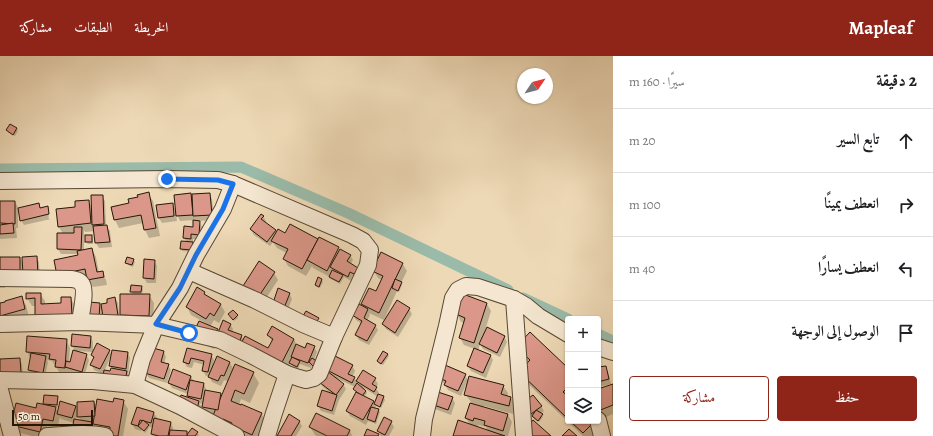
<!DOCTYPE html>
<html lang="ar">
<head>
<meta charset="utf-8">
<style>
  :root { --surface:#fff; --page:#f2f2f2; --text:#202124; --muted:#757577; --line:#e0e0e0; --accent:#8f2418 }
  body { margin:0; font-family:Alegreya,Amiri,serif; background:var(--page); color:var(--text); direction:rtl }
  .controls { position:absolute; right:12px; bottom:12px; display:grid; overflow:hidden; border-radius:4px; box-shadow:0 1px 3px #0004 }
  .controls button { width:36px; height:36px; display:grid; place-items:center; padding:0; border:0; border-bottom:1px solid var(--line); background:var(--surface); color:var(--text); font:20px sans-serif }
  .compass { position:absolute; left:517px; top:12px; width:36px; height:36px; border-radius:50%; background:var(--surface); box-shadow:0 1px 3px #0004; rotate:55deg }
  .scale { position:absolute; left:12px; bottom:10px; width:81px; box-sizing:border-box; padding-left:4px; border:2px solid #261807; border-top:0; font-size:11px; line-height:14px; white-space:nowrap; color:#261807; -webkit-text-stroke:3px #f4e6d0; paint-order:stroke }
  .stop { position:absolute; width:12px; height:12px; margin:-9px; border:3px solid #1a73e8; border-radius:50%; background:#fff }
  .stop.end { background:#1a73e8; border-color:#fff; box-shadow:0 1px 4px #0008 }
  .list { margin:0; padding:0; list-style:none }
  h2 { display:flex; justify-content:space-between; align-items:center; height:52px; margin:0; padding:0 16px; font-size:17px }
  h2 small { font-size:13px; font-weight:400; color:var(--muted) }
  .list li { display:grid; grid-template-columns:26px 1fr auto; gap:12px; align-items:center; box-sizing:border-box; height:64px; padding:0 16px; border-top:1px solid var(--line) }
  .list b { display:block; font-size:15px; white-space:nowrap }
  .list em { font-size:13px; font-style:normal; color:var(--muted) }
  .actions { display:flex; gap:8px; padding:12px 16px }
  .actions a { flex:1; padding:9px 0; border:1px solid var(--accent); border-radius:4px; text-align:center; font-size:14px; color:var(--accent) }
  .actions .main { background:var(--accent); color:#fff }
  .icon { flex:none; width:22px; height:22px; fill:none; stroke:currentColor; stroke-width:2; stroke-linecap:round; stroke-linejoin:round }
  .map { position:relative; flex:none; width:613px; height:380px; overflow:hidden; direction:ltr }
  header { display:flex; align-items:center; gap:24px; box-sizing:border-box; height:56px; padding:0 20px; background:var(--accent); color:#fff }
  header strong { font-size:19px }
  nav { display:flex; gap:22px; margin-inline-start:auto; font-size:14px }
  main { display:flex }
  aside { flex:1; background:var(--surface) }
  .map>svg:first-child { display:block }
  .shadow { fill:#0003; fill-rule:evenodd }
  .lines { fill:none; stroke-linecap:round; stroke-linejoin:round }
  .canal { stroke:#9abba9; stroke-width:11 }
  .building { fill:#db9789; stroke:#261807 }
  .minor-casing { stroke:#584833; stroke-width:18 }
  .minor { stroke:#f4e6d0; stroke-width:16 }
  .route { stroke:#1a73e8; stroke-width:5 }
</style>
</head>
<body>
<header>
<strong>Mapleaf</strong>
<nav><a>الخريطة</a><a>الطبقات</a><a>مشاركة</a></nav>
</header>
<main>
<aside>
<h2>2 دقيقة<small>سيرًا · 160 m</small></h2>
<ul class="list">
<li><svg class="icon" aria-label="ahead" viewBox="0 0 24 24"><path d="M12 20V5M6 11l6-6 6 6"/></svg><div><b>تابع السير</b></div><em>20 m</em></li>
<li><svg class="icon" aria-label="right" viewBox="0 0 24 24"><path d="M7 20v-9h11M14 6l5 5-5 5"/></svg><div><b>انعطف يمينًا</b></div><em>100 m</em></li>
<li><svg class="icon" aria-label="left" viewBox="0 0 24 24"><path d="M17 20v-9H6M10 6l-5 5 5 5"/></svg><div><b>انعطف يسارًا</b></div><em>40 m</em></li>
<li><svg class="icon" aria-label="arrive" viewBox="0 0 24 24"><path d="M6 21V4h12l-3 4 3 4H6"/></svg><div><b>الوصول إلى الوجهة</b></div></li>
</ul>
<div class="actions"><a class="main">حفظ</a><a>مشاركة</a></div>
</aside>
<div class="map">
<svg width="613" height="380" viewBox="0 0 613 380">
  <rect width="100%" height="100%" fill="#eed9b6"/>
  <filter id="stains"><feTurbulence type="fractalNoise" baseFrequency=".005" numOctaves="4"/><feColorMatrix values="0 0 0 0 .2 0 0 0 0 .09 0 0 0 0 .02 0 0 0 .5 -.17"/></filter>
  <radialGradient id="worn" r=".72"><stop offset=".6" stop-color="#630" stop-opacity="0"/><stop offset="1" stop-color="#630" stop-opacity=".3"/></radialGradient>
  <g class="shadow">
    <path d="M 17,73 L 18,75 L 15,80 L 9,77 L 7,74 Z"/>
    <path d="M 148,138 L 153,145 L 160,180 L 149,182 L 145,174 L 143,167 L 119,172 L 115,164 L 112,151 L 130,148 L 139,142 Z"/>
    <path d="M 190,138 L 193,144 L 209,138 L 212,143 L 214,164 L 199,165 L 202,171 L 201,183 L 193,183 L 193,196 L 182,195 L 181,192 L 187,187 L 184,182 L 194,172 L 194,164 L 180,165 L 176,157 L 177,165 L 162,167 L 159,162 L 172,148 L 177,156 ZM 190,142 L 192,142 L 193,156 L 191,156 Z"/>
    <path d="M 102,140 L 105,145 L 106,170 L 110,175 L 112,191 L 99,192 L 96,187 L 95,175 L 86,176 L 84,175 L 84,195 L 92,193 L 96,201 L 99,217 L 102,216 L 106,224 L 107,229 L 93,231 L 88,224 L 71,231 L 63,232 L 59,225 L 79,200 L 78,198 L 61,198 L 58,193 L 63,178 L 59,171 L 57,154 L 76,152 L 88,145 L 93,152 Z"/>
    <path d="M 0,146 L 15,146 L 18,151 L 18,172 L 16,172 L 17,182 L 0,183 Z"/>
    <path d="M 38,148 L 41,153 L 47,151 L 49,155 L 48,155 L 49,164 L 51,163 L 50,156 L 51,163 L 24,169 L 21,164 Z"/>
    <path d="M 263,160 L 266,165 L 265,167 L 275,174 L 277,177 L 319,184 L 320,182 L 339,192 L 339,193 L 350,199 L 353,204 L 350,209 L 357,212 L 357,223 L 353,220 L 351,225 L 344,221 L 340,228 L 331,223 L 330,221 L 313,212 L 312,210 L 306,220 L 288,210 L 284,203 L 287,197 L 277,192 L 273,186 L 270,190 L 254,179 L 251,174 Z"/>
    <path d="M 91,180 L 93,182 L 93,188 L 88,188 L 86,186 Z"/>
    <path d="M 36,201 L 39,206 L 40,223 L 5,227 L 5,232 L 0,232 L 0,202 L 20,202 L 24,209 Z"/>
    <path d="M 133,204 L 135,206 L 133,211 L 128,209 L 127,207 Z"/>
    <path d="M 154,205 L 157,210 L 156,227 L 147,227 L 144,222 Z"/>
    <path d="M 402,207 L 407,215 L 401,227 L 402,229 L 399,236 L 397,235 L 384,264 L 369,257 L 370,259 L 367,265 L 375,269 L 378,274 L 369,289 L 359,284 L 356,279 L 362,268 L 356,264 L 353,259 L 365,253 L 362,248 L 376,236 L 382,224 L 378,222 L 374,215 Z"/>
    <path d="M 274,217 L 278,224 L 263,247 L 244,230 Z"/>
    <path d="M 322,224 L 323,226 L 320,232 L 317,231 L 316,229 Z"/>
    <path d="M 141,231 L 143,233 L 142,239 L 149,239 L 154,247 L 153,267 L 125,267 L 121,259 L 123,259 L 133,239 L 131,235 Z"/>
    <path d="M 204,237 L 206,240 L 221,249 L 225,256 L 219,267 L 214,264 L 210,271 L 217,274 L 219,277 L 230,268 L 233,273 L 232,277 L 241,280 L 244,284 L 268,294 L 272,286 L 268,279 L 294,283 L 297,290 L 306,293 L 314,291 L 317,296 L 314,304 L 316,312 L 312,309 L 311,312 L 300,308 L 298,313 L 291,309 L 290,307 L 281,323 L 216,288 L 214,293 L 196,285 L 207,268 L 191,259 L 187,251 Z"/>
    <path d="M 289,237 L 292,243 L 287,256 L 277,252 Z"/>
    <path d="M 40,238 L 45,245 L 45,249 L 62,248 L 70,242 L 75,249 L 75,268 L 36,250 L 32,250 L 27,242 Z"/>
    <path d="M 21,241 L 26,249 L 29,261 L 30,275 L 7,277 L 4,272 L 0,269 L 0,249 Z"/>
    <path d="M 115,242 L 118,247 L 119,258 L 104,260 L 104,261 L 102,258 L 102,265 L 92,248 L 100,249 L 103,254 Z"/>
    <path d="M 487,248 L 491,255 L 484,278 L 504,280 L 507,286 L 500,301 L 483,293 L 480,288 L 478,295 L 490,299 L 493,304 L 486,322 L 471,315 L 468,310 L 475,293 L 464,289 L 460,282 L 465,267 L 461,266 L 457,258 Z"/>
    <path d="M 409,253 L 412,258 L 398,281 L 386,273 L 383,268 Z"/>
    <path d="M 237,259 L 238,262 L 234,265 L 230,261 Z"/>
    <path d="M 91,280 L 93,286 L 93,296 L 77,295 L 77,296 L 86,298 L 89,304 L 85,318 L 101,320 L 111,316 L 112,312 L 110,310 L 111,300 L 103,318 L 94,314 L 92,309 L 94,303 L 92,299 L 109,294 L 112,300 L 128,297 L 130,302 L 128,319 L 129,321 L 84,320 L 69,316 L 68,319 L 61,319 L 52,305 L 47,304 L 48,306 L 45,321 L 32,319 L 29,314 L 31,304 L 27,295 L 66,284 L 70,292 L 69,306 L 70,306 L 76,296 L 72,290 Z"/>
    <path d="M 517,291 L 568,314 L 568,365 L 595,365 L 596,380 L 583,380 L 526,326 L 529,307 L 523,301 Z"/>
    <path d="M 187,293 L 211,299 L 214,304 L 213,309 L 214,310 L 218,301 L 230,307 L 234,314 L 253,317 L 259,327 L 250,347 L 241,343 L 239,349 L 261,357 L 267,368 L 262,380 L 233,380 L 215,358 L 206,356 L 203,351 L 203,348 L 199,347 L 202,351 L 198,362 L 180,344 L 189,343 L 188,340 L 188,338 L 172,332 L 169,327 L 191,320 L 194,326 L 204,328 L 206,333 L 206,335 L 220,338 L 222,341 L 229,326 L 224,324 L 221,330 L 212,326 L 209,320 L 206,320 L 203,315 L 204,309 L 194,306 L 192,312 L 187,311 L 184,306 Z"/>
    <path d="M 164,296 L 166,301 L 164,308 L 168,309 L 171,314 L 167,327 L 149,322 L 146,317 Z"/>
    <path d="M 387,298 L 389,300 L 383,309 L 379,307 L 378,305 Z"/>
    <path d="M 19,303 L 22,308 L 23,322 L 0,304 Z"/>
    <path d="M 352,309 L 355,315 L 352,321 L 354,322 L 357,326 L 363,316 L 375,323 L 378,328 L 376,332 L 379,337 L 378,339 L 384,341 L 385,344 L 381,352 L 376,350 L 375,353 L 378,354 L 380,356 L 376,368 L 368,365 L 366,369 L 350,360 L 347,355 L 357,337 L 354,333 L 355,331 L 336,322 L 336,323 L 343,328 L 346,333 L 339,344 L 334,359 L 321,355 L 318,350 L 331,338 L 323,331 L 320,326 L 326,313 ZM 358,326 L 362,332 L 357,328 ZM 364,332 L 378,341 L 375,350 L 373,346 L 364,341 L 367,337 Z"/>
    <path d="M 605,311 L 608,316 L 611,328 L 598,331 L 598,312 Z"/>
    <path d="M 465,319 L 468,324 L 461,340 L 448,334 L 445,329 L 446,328 L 443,327 L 440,322 Z"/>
    <path d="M 613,329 L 613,358 L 601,363 L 598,358 L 598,335 Z"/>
    <path d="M 503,330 L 508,337 L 507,341 L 511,342 L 515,349 L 513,358 L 484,350 L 483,352 L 508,359 L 512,366 L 508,380 L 454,380 L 470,369 L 466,362 L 471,346 L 465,338 ZM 478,369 L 486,371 L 488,375 L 477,372 Z"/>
    <path d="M 436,336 L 452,342 L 455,347 L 451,359 L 435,353 Z"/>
    <path d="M 57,341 L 58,343 L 58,351 L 55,351 L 58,356 L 75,351 L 78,355 L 94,346 L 97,351 L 123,345 L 128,353 L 123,380 L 110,380 L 99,376 L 95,369 L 93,380 L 74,367 L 61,363 L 60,361 L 57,373 L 47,370 L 45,380 L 32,380 L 17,376 L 12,369 L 37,353 L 47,350 L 44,347 ZM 77,359 L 81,365 L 76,364 ZM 91,365 L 95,365 L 94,370 Z"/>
    <path d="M 541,350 L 544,355 L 540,358 L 543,361 L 539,366 L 534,363 L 527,352 Z"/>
    <path d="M 137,352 L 154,357 L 157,362 L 156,364 L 171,367 L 173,372 L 173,375 L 187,376 L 188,379 L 197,377 L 199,379 L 198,380 L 153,380 L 152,378 L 153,372 L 148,370 L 149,372 L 145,377 L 142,373 L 141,375 L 135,373 L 132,368 Z"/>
    <path d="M 299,365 L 302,370 L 296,380 L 278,380 Z"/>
    <path d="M 391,366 L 394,371 L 389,380 L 381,380 L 378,379 L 381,380 L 378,375 Z"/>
    <path d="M 310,371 L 350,375 L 352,380 L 317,380 L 315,379 Z"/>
  </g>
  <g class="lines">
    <g class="canal">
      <path d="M 0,113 L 241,111 L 348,157 L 508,234"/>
      <path d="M 523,242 L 568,263"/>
      <path d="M 598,278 L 613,285"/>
    </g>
  </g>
  <g class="building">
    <path d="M 10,68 L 17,72 L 13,79 L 6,74 Z"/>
    <path d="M 149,136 L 156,172 L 144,174 L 141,159 L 114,164 L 111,151 L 129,147 L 128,143 L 138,141 L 137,139 Z"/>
    <path d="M 191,137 L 193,159 L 176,160 L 174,139 Z"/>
    <path d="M 210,137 L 212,159 L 193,160 L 192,138 Z"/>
    <path d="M 91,139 L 103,139 L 104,168 L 92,169 Z"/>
    <path d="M 89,144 L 91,167 L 58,171 L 56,153 L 75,151 L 75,145 Z"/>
    <path d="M 0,145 L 15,145 L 15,168 L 0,167 Z"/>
    <path d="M 39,147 L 40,152 L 48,150 L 49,158 L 20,165 L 18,152 Z"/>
    <path d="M 173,147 L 174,160 L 158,162 L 156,149 Z"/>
    <path d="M 261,158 L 264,160 L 261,163 L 276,174 L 267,186 L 250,173 Z"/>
    <path d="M 193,164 L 200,165 L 199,179 L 191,178 L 191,183 L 183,182 L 184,170 L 193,171 Z"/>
    <path d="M 13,167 L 14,177 L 0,178 L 0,169 Z"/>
    <path d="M 290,168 L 318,183 L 302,213 L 283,203 L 288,193 L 271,185 L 278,173 L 285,177 Z"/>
    <path d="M 107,169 L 110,186 L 95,187 L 93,170 Z"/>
    <path d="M 74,171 L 82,171 L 81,194 L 57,193 L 57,177 L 74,177 Z"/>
    <rect x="85" y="179" width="7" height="7"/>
    <path d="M 319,181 L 339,191 L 327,215 L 307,204 Z"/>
    <path d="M 181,185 L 193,186 L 192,194 L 180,193 Z"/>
    <path d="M 92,192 L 97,216 L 103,215 L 104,221 L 87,224 L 85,213 L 66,217 L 58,225 L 54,204 L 78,199 L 77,195 Z"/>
    <path d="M 340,193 L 351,199 L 347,205 L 358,212 L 354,218 L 350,216 L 348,221 L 330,211 Z"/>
    <path d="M 381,196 L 403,207 L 379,257 L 361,248 L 369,232 L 376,235 L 383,220 L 372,215 Z"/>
    <path d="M 37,200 L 38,219 L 23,219 L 22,201 Z"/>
    <path d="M 0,201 L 20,201 L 20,219 L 0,225 Z"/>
    <path d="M 127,201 L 134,203 L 132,209 L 125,207 Z"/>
    <path d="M 144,203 L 155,204 L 154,223 L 143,222 Z"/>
    <path d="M 259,205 L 275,216 L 259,240 L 243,230 Z"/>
    <path d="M 332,214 L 343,219 L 339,226 L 329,221 Z"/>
    <path d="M 318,221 L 322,223 L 319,231 L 315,229 Z"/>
    <path d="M 395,223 L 402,226 L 398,235 L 392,232 Z"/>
    <path d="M 131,229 L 142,230 L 141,236 L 130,236 Z"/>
    <path d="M 197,231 L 205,236 L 204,238 L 221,248 L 214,260 L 210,257 L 206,263 L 186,251 Z"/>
    <path d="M 278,232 L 290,237 L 284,252 L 273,247 Z"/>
    <path d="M 26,237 L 41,237 L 41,248 L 61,247 L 61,241 L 71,241 L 72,260 L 35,262 L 35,242 L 26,243 Z"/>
    <path d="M 120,238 L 150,238 L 149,260 L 120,259 Z"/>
    <path d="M 463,238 L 487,247 L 474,287 L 459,282 L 465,262 L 456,258 Z"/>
    <path d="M 22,240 L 25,253 L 0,260 L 0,247 L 5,246 L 5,245 Z"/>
    <path d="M 115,241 L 118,259 L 103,261 L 101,248 L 107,247 L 107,243 Z"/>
    <path d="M 397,244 L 410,252 L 395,277 L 382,268 Z"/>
    <path d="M 89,246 L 100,247 L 99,261 L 83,259 Z"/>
    <path d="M 359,248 L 368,253 L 364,262 L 376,269 L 367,285 L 355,279 L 362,265 L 352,259 Z"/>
    <path d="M 233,254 L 238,259 L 233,264 L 228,258 Z"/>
    <path d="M 306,255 L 319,262 L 313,272 L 300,265 Z"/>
    <path d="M 223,264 L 231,268 L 228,274 L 242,279 L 236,295 L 214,287 Z"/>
    <path d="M 199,265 L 218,273 L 212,288 L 192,280 Z"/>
    <path d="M 272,270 L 294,283 L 277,316 L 237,295 L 245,280 L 268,292 L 273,283 L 267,279 Z"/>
    <path d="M 487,271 L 505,280 L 497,297 L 479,288 Z"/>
    <path d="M 530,276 L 568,312 L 568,331 L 563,336 L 568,340 L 568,363 L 519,316 L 530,304 L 516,291 Z"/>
    <path d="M 72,278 L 91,280 L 90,292 L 71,290 Z"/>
    <path d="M 27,280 L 67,283 L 65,312 L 55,311 L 56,304 L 49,303 L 50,298 L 26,296 Z"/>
    <path d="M 97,287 L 110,294 L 100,313 L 90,309 L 94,301 L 91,299 Z"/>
    <path d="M 307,287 L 315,290 L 308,307 L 291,301 L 296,288 L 305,292 Z"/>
    <path d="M 153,292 L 164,295 L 161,306 L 169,308 L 164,323 L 145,317 Z"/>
    <path d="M 187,292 L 212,298 L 208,316 L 202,315 L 204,305 L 191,302 L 189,308 L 183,306 Z"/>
    <path d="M 474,292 L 491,299 L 483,317 L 467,310 Z"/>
    <path d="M 73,294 L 87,298 L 82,316 L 65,311 L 66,305 L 70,306 Z"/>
    <path d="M 112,294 L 128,296 L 126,313 L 109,310 Z"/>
    <path d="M 383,295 L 388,298 L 381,308 L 377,305 Z"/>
    <path d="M 31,297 L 46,300 L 43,317 L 28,314 Z"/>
    <path d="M 333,299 L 353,309 L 348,318 L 355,321 L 352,327 L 325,313 Z"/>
    <path d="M 217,300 L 230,306 L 224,320 L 221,319 L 218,325 L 208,321 Z"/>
    <path d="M 292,301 L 300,305 L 297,311 L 289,307 Z"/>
    <path d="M 20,302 L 21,317 L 0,319 L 0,303 Z"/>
    <path d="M 312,302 L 318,306 L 314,311 L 309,306 Z"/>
    <path d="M 235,308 L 254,316 L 244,338 L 235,334 L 231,345 L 241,349 L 241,348 L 262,357 L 252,379 L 239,373 L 229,375 L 232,367 L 223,363 L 220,368 L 211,364 Z"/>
    <path d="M 445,309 L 466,318 L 458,335 L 444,329 L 446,325 L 439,322 Z"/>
    <path d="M 606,310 L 609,323 L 598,326 L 598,311 Z"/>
    <path d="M 111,312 L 127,315 L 124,330 L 102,326 L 104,314 L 110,315 Z"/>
    <path d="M 173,313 L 191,320 L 186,334 L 168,327 Z"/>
    <path d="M 363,314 L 376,322 L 372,328 L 377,331 L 374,336 L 356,325 Z"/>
    <path d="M 327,315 L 344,328 L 336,339 L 319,326 Z"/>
    <path d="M 469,320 L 504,329 L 501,338 L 511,341 L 509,350 L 464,339 Z"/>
    <path d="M 190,324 L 204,327 L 201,343 L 187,340 Z"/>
    <path d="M 357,327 L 366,335 L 362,340 L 353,333 Z"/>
    <path d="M 613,328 L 613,349 L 598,355 L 598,333 Z"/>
    <path d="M 205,334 L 221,337 L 218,354 L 202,351 Z"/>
    <path d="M 322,334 L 337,339 L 332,355 L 317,350 Z"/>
    <path d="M 435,335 L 453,341 L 448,354 L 431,348 Z"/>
    <path d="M 356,336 L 374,345 L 363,364 L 346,355 Z"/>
    <path d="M 378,338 L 384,340 L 380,351 L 374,348 Z"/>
    <path d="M 44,339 L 58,340 L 57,349 L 43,348 Z"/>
    <path d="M 181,339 L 199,345 L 196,357 L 177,351 Z"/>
    <path d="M 533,339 L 542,350 L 531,358 L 522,347 Z"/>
    <path d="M 114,342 L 124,344 L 118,380 L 109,380 L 110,371 L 93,368 L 97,343 L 113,346 Z"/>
    <path d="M 60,345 L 76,350 L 72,362 L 57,358 Z"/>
    <path d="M 94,345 L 95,360 L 77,361 L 77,346 Z"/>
    <path d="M 16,347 L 36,352 L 37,347 L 56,351 L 53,365 L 43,363 L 40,376 L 11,369 Z"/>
    <path d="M 470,347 L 508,358 L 503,375 L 484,369 L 485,365 L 474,362 L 473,365 L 465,362 Z"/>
    <path d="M 137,351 L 154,356 L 151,367 L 140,364 L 138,370 L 131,368 Z"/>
    <path d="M 371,351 L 379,353 L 375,366 L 367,363 Z"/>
    <path d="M 536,354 L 543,358 L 538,365 L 532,360 Z"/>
    <path d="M 316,357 L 350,374 L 347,380 L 327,380 L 309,371 Z"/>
    <path d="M 289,358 L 300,365 L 291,380 L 277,380 Z"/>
    <path d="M 384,361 L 392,365 L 385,379 L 377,375 Z"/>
    <path d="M 154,362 L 171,366 L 168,380 L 159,380 L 151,378 Z"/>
    <path d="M 74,363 L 92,366 L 91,378 L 72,375 Z"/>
    <path d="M 143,364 L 149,369 L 144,375 L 138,370 Z"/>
    <path d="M 458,364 L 505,380 L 453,380 Z"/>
    <path d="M 533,364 L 551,380 L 529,380 L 524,375 Z"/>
    <path d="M 570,365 L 595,365 L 583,377 Z"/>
    <path d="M 192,372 L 198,376 L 195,380 L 186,380 Z"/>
    <path d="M 367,373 L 379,378 L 378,380 L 364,380 Z"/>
    <path d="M 569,373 L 577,380 L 562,380 Z"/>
    <path d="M 170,374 L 187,375 L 187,380 L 169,380 Z"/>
  </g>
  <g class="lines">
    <g class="minor-casing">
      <g id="minor">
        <path d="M 0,125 L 167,123 L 218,124 L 233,128 L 352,179 L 363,185 L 370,194 L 368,209 L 334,281 L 319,318 L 314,322 L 306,324 L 299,322 L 287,318 L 251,299 L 220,284 L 156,269 L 80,266 L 0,268"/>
        <path d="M 189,215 L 255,244 L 303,268 L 334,281"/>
        <path d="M 0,222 L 72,223 C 76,224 79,224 81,227 C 87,233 81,257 80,266"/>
        <path d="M 514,243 L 524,380"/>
        <path d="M 598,291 L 613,296"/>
        <path d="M 0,324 L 45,325 L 93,325 L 135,329 L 180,350 L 236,380"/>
        <path d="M 135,329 L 142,303 L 156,269 L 180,232 L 196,199 L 223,153 L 233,128"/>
        <path d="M 0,334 L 12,380"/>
        <path d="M 598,364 L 602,380"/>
        <path d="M 47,380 C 66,379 86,376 105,380"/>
        <path d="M 267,380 L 274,357 L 287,318"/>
        <path d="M 422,380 L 424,363 L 447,270 L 453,242 L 458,234 L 466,230 L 478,231 L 514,243 L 526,250 L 538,260 L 568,278"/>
      </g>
    </g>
    <use href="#minor" class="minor"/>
  </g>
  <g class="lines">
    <path class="route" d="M 167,123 L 218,124 L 233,128 L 223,153 L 196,199 L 180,232 L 156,268 L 189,277"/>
  </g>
  <rect width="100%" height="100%" filter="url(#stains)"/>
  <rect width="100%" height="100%" fill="url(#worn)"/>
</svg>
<div class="controls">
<button>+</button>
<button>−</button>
<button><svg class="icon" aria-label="layers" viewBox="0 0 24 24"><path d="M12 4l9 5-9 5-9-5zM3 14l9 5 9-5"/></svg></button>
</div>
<svg class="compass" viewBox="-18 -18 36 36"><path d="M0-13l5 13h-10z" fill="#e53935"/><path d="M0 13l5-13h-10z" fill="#757577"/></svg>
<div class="scale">50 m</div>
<div class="stop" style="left:189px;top:277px"></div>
<div class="stop end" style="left:167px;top:123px"></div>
</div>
</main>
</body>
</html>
